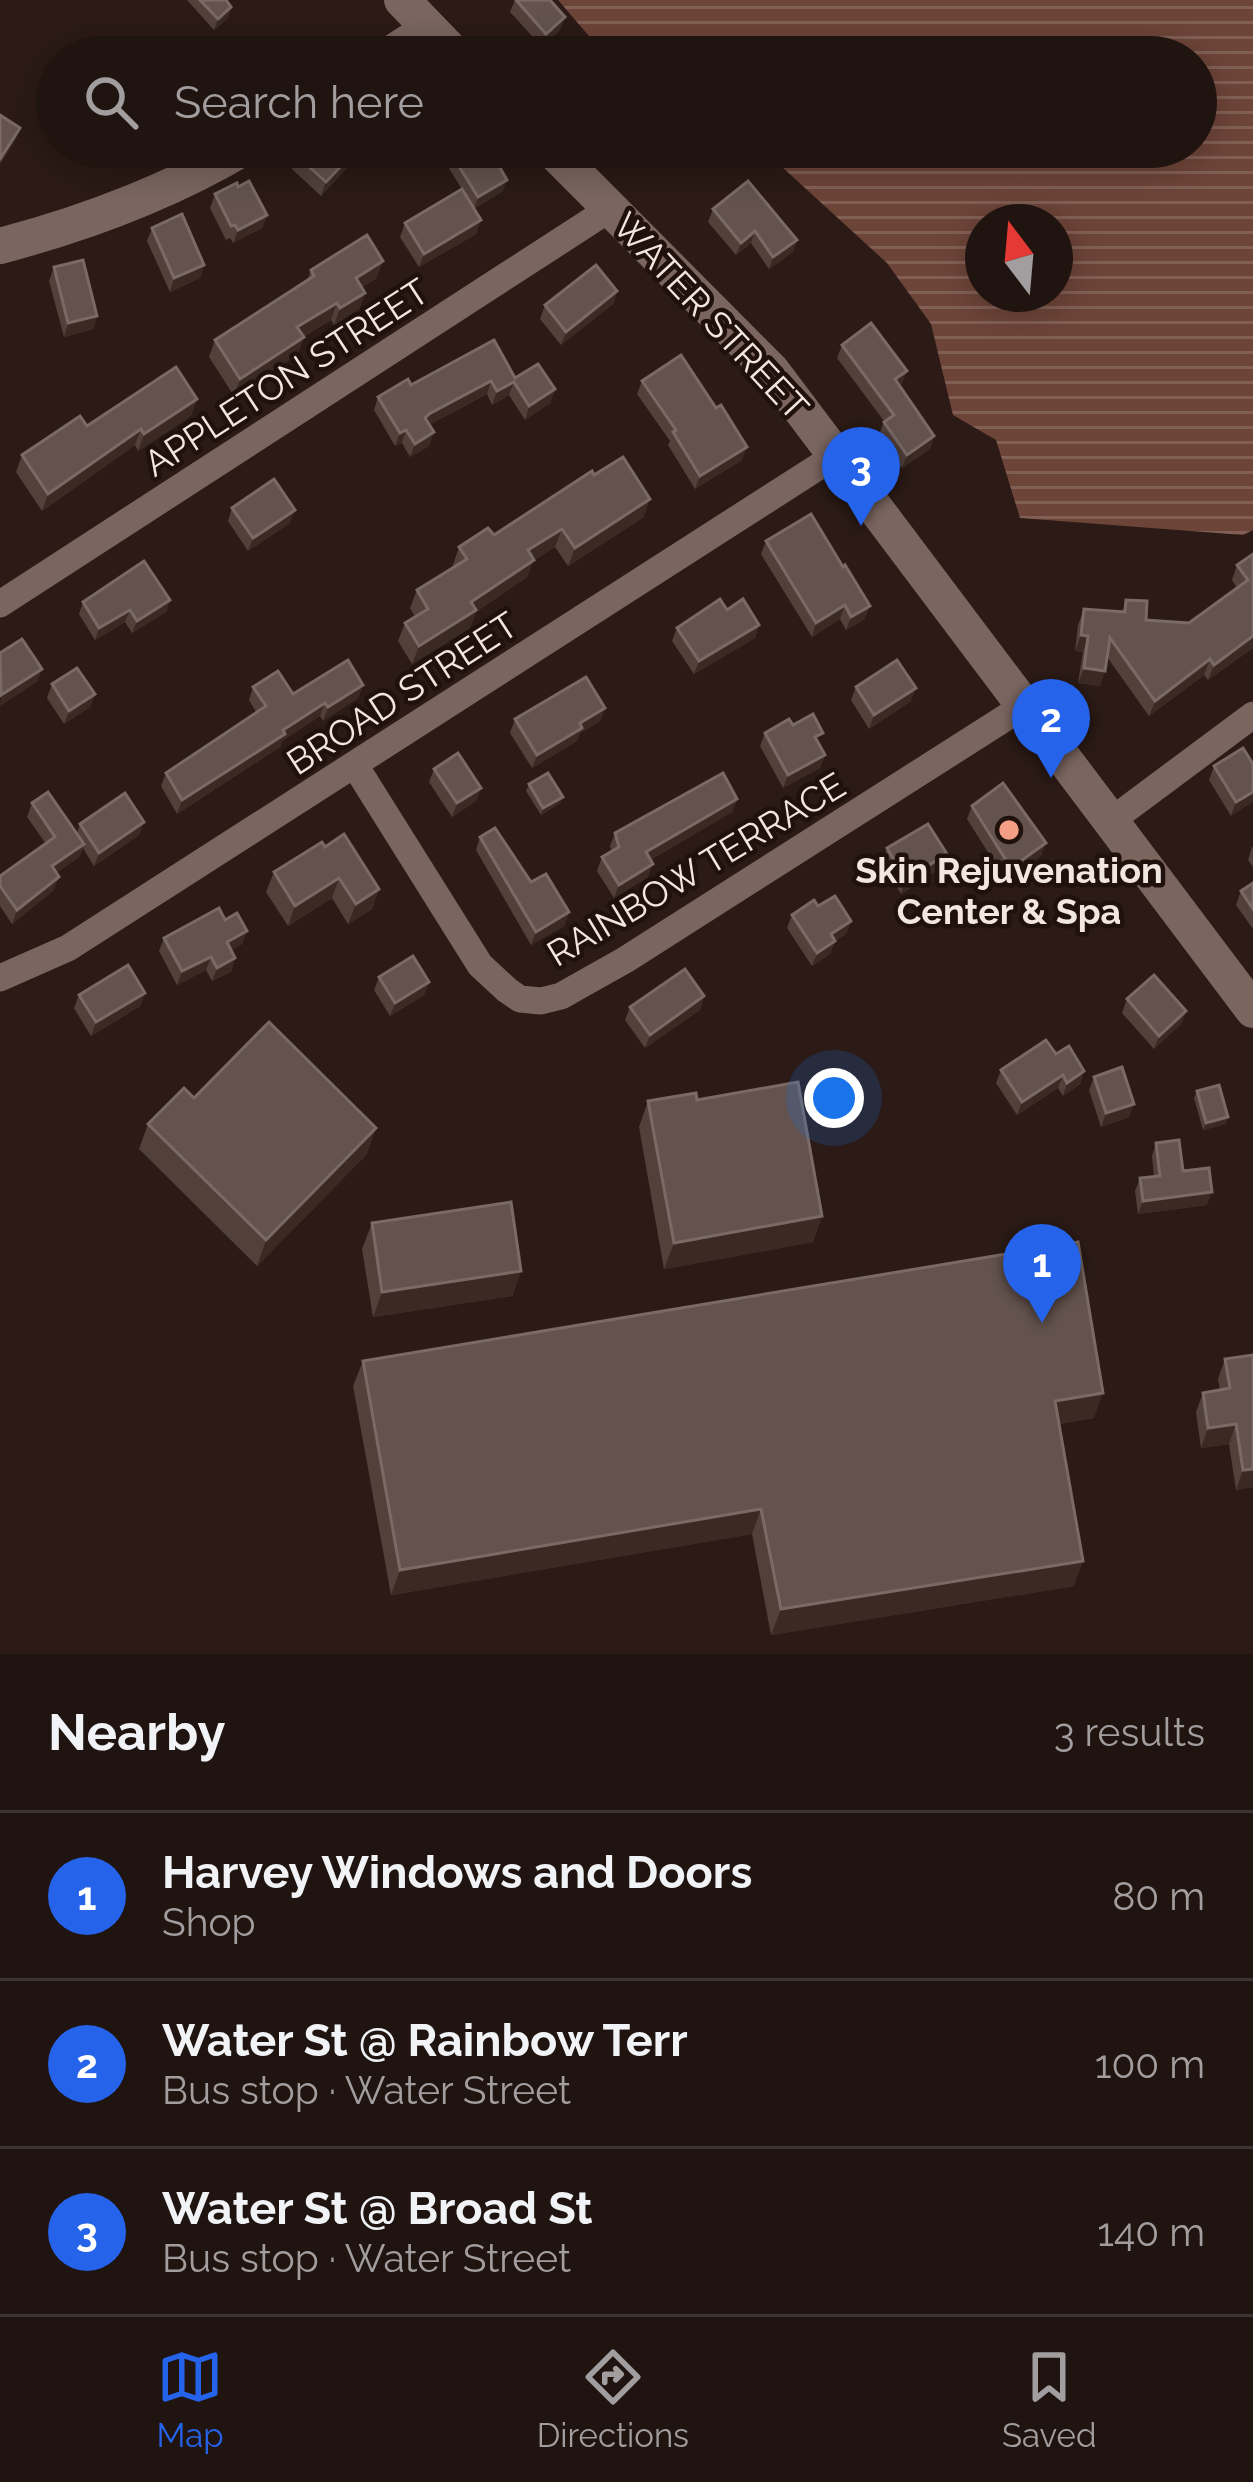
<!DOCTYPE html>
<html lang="en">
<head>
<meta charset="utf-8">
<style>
  :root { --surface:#201410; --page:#2d211e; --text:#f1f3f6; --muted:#a29e9f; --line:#3d3330; --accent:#2563eb }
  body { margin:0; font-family:Raleway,sans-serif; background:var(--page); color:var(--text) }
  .compass { position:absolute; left:965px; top:204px; width:108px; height:108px; border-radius:50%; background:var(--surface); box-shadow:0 6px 30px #0003; rotate:344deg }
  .you { position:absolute; left:834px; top:1098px; width:42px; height:42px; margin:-30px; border:9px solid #fff; border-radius:50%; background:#1a73e8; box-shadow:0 0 0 18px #1a73e833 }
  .badge { display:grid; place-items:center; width:78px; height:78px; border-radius:50%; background:var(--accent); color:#fff; font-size:39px; font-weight:700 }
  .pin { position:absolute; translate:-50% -99px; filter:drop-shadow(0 3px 6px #0008) }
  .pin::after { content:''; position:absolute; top:63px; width:42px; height:36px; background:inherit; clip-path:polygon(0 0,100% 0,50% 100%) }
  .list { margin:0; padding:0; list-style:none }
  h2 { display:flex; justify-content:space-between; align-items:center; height:156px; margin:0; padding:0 48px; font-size:51px }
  h2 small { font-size:39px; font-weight:400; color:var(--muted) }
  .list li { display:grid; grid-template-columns:78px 1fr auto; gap:36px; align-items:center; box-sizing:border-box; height:168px; padding:0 48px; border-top:3px solid var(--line) }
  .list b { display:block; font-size:45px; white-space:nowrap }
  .list p { margin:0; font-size:39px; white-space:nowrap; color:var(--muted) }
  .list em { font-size:39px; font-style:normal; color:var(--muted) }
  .icon { flex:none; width:66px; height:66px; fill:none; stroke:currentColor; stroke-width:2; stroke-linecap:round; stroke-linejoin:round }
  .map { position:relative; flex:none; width:1253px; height:1654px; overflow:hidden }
  .search { position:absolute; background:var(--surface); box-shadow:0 6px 30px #0003; left:36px; right:36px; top:36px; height:132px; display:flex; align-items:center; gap:30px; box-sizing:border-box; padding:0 42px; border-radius:66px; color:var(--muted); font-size:45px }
  .sheet { height:660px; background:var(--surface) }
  nav { display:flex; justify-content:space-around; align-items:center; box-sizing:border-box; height:168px; border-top:3px solid var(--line); background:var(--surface); font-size:33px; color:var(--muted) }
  nav a { display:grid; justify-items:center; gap:6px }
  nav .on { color:var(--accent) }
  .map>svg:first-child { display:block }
  .water { fill:url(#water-rules); fill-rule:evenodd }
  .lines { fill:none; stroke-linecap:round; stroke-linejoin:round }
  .street { stroke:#7a655f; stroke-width:27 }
  .secondary { stroke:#7a655f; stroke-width:36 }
  .wall { fill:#52403b }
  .shaded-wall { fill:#3b2a24 }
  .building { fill:#63524d; stroke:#7a6964; stroke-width:3 }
  .poi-dot { fill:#f39f86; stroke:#21110c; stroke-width:4.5 }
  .labels { text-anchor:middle; stroke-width:9; stroke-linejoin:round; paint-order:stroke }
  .street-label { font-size:36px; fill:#f2e6e2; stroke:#21110c }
  .poi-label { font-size:36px; font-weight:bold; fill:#f2e6e2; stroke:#21110c }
</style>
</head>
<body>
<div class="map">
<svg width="1253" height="1654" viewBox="0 0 1253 1654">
  <defs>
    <pattern id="water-rules" width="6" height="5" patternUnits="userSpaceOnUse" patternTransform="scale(3)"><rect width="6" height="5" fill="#6d4438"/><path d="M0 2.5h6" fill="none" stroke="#825f54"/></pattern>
  </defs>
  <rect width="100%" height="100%" fill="#2b1a15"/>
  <path class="water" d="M 558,0 L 1253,0 L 1253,530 L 1243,535 L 1020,518 L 996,440 L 953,415 L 931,324 L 887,263 L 782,167 L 739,147 L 1196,147 L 1196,57 L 607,57 ZM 983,222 L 1055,222 L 1055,294 L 983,294 Z"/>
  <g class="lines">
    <g class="street">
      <path d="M 0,604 L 611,208"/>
      <path d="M 356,767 L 480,965 L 507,990 L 520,999 L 541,1001 L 561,996 L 625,960 L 1024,706"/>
      <path d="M 1112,820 L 1253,715"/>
      <path d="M 0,978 L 68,948 L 835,456"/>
    </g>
    <g class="secondary">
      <path d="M 402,0 L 457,57"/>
      <path d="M 386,57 L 429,29"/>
      <path d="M 549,147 L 772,371 L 1253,1010"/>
      <path d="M 0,246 C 87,223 168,193 245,147"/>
    </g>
  </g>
  <g class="wall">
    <path d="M 187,0 L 226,0 L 231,7 L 228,18 L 214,30 Z"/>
    <path d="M 515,0 L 560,30 L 542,47 L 510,12 Z"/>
    <path d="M 305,147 L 361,147 L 358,156 L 321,196 L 292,169 L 297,156 Z"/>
    <path d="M 436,147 L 476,147 L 503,191 L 474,209 Z"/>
    <path d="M 215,194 L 267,215 L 262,228 L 233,243 L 230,238 L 226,240 L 210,208 Z"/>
    <path d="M 713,209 L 797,240 L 793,252 L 769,269 L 751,243 L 736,255 L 708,222 Z"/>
    <path d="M 405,223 L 476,234 L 419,267 L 400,237 Z"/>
    <path d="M 152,228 L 204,265 L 200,278 L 170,292 L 147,241 Z"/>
    <path d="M 54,267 L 97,316 L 93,329 L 64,337 L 49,281 Z"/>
    <path d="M 311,270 L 377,278 L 362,287 L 365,293 L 359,309 L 334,325 L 331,320 L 303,337 L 298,354 L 234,396 L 209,357 L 215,340 L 307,281 Z"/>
    <path d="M 617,291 L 613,304 L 561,345 L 540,319 L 545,305 Z"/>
    <path d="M 842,345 L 907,371 L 900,385 L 934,436 L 930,449 L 902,468 L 879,435 L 884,421 L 837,358 Z"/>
    <path d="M 515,378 L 555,389 L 550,403 L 525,420 L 509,395 L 492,405 L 487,394 L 429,425 L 434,432 L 429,446 L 410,457 L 402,443 L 395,446 L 374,410 L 378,397 L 411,385 Z"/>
    <path d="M 642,381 L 716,408 L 742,460 L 695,489 L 668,445 L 670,441 L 637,394 Z"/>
    <path d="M 197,399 L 191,416 L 138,451 L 135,445 L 42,511 L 16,472 L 22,455 L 87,426 Z"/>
    <path d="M 594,475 L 644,517 L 568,566 L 555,547 L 533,561 L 527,577 L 476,612 L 470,628 L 412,664 L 398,641 L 405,623 L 415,617 L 410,608 L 417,590 L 454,567 L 453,565 L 459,547 L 494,535 Z"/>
    <path d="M 232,508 L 290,523 L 248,551 L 228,521 Z"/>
    <path d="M 766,541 L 865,619 L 846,630 L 840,619 L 812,637 L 761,554 Z"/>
    <path d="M 1253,554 L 1253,648 L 1208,680 L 1204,675 L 1149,716 L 1107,657 L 1100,686 L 1078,683 L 1083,652 L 1075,651 L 1078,625 L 1084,609 L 1122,612 L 1126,600 L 1146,620 L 1189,623 L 1237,588 L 1232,580 L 1237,565 Z"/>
    <path d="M 170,600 L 166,612 L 132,633 L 125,622 L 95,640 L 79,614 L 83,602 Z"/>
    <path d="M 727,610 L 759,625 L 755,638 L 694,674 L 672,641 L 677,628 Z"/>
    <path d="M 52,684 L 95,694 L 90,707 L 64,724 L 47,698 Z"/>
    <path d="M 363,685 L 358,698 L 323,721 L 320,716 L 282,741 L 280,747 L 177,814 L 161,786 L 166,773 L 256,712 L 249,700 L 253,687 L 293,694 Z"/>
    <path d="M 856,687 L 911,701 L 869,729 L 851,700 Z"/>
    <path d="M 605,708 L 600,721 L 580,733 L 577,741 L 532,768 L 510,733 L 515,719 Z"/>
    <path d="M 793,725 L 819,744 L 825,755 L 820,768 L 783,788 L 760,746 L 765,733 Z"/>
    <path d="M 1253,764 L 1231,816 L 1209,780 L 1214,766 Z"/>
    <path d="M 434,769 L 481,788 L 476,801 L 452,817 L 429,782 Z"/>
    <path d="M 529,784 L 563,797 L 560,803 L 541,815 L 526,791 Z"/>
    <path d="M 737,799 L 732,812 L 650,860 L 648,877 L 614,898 L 597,871 L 602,857 L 612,852 L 610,846 L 615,833 Z"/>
    <path d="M 32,803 L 77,833 L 80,824 L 144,822 L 139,835 L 94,866 L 83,848 L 79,857 L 56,873 L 54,890 L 12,924 L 0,906 L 0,876 L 46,844 L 27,817 Z"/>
    <path d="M 972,806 L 1041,856 L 1006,881 L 967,819 Z"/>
    <path d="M 480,837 L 531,882 L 569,912 L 564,926 L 531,945 L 476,850 Z"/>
    <path d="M 325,847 L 379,889 L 372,909 L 348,924 L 332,898 L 288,926 L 266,892 L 274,872 Z"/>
    <path d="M 1252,847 L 1253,847 L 1253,867 L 1248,860 Z"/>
    <path d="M 887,848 L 947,854 L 942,867 L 901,894 L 882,862 Z"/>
    <path d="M 1253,883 L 1253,929 L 1236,905 L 1241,891 Z"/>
    <path d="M 818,906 L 851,921 L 846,934 L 835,941 L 830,954 L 812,966 L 787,928 L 792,915 Z"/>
    <path d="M 225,920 L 247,931 L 242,944 L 231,950 L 235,958 L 231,972 L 212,981 L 206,970 L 177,985 L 159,951 L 164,938 Z"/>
    <path d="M 379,977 L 429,982 L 424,995 L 390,1016 L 374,990 Z"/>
    <path d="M 145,993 L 140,1006 L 91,1036 L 74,1008 L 79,995 Z"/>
    <path d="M 704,996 L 700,1010 L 645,1048 L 625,1020 L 630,1007 Z"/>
    <path d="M 1127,999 L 1186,1011 L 1181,1024 L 1154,1049 L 1122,1013 Z"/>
    <path d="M 1001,1070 L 1084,1071 L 1080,1084 L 1063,1096 L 1058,1088 L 1017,1115 L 996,1083 Z"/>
    <path d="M 1094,1077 L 1129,1117 L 1101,1127 L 1089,1090 Z"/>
    <path d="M 1197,1091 L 1226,1124 L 1203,1130 L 1194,1098 Z"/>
    <path d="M 194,1098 L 367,1154 L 257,1266 L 139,1149 L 148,1124 Z"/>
    <path d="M 697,1100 L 822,1216 L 813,1242 L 664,1269 L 639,1127 L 648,1101 Z"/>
    <path d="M 1156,1143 L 1207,1205 L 1138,1214 L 1135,1191 L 1140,1178 L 1154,1177 L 1152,1156 Z"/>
    <path d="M 372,1223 L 521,1271 L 512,1296 L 373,1317 L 362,1249 Z"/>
    <path d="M 1225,1359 L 1253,1487 L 1236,1490 L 1229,1444 L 1201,1448 L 1196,1412 L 1203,1393 L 1220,1390 L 1218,1379 Z"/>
    <path d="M 363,1361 L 1094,1418 L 1059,1424 L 1074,1586 L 771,1635 L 752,1534 L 391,1595 L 353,1386 Z"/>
  </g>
  <g class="shaded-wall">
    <path d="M 231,7 L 228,18 L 214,30 L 218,19 Z"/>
    <path d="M 565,17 L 560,30 L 542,47 L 546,34 Z"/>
    <path d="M 20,128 L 15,141 L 0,165 L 0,159 Z"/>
    <path d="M 359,147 L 361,147 L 358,156 L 321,196 L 326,182 Z"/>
    <path d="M 507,180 L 503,191 L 474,209 L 478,197 Z"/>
    <path d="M 267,215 L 262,228 L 233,243 L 238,230 Z"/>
    <path d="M 481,220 L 476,234 L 419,267 L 424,254 Z"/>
    <path d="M 755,231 L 751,243 L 736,255 L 741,243 Z"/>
    <path d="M 797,240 L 793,252 L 769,269 L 773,257 Z"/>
    <path d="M 383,261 L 377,278 L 350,295 L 356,278 Z"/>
    <path d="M 204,265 L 200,278 L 170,292 L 174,278 Z"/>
    <path d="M 617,291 L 613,304 L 561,345 L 566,332 Z"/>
    <path d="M 365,293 L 359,309 L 334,325 L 340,308 Z"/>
    <path d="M 337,303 L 331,320 L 291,344 L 297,327 Z"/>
    <path d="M 97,316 L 93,329 L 64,337 L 68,323 Z"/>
    <path d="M 304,337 L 298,354 L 234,396 L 240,379 Z"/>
    <path d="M 907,371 L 902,384 L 890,392 L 895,379 Z"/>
    <path d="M 491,381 L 487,394 L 424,428 L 425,418 L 429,414 Z"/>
    <path d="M 514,382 L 509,395 L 492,405 L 497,391 Z"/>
    <path d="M 555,389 L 550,403 L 525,420 L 529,406 Z"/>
    <path d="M 197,399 L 191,416 L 138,451 L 144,434 Z"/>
    <path d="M 141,429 L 135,445 L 42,511 L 48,494 Z"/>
    <path d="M 406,430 L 402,443 L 395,446 L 400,433 Z"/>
    <path d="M 434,432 L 429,446 L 410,457 L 415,444 Z"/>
    <path d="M 934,436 L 930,449 L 902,468 L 907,455 Z"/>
    <path d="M 747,447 L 742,460 L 695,489 L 700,476 Z"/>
    <path d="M 650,499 L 644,517 L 568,566 L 575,548 Z"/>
    <path d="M 295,510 L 290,523 L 248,551 L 253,538 Z"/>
    <path d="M 562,529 L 555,547 L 533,561 L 527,577 L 476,612 L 470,628 L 412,664 L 419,646 L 528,550 Z"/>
    <path d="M 170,600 L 166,612 L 132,633 L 137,621 Z"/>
    <path d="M 845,605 L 840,619 L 812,637 L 816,623 Z"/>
    <path d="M 870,606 L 865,619 L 846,630 L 851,617 Z"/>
    <path d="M 130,610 L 125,622 L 95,640 L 99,628 Z"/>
    <path d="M 759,625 L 755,638 L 694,674 L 699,661 Z"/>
    <path d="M 1081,635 L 1088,636 L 1083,652 L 1075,651 Z"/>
    <path d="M 1253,636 L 1253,648 L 1208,680 L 1214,665 Z"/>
    <path d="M 1210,659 L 1204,675 L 1149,716 L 1155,701 Z"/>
    <path d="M 1084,668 L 1105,671 L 1100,686 L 1078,683 Z"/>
    <path d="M 42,669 L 37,682 L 0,706 L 1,695 Z"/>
    <path d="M 363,685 L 358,698 L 323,721 L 328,707 Z"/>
    <path d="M 916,688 L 911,701 L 869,729 L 874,715 Z"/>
    <path d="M 95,694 L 90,707 L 64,724 L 69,711 Z"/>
    <path d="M 325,703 L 320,716 L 282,741 L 280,747 L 177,814 L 182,800 Z"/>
    <path d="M 605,708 L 600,721 L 580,733 L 577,741 L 532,768 L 537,755 L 580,723 Z"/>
    <path d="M 825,755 L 820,768 L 783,788 L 788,775 Z"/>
    <path d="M 481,788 L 476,801 L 452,817 L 457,803 Z"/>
    <path d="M 1253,792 L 1253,802 L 1231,816 L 1236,802 Z"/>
    <path d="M 563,797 L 560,803 L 541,815 L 543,808 Z"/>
    <path d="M 737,799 L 732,812 L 641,865 L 646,852 Z"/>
    <path d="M 144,822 L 139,835 L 94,866 L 99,853 Z"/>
    <path d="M 1046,843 L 1041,856 L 1006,881 L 1011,868 Z"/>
    <path d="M 84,844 L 79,857 L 47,879 L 52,866 Z"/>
    <path d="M 947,854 L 942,867 L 901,894 L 905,880 Z"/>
    <path d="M 653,864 L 648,877 L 614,898 L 619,885 Z"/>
    <path d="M 59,877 L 54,890 L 12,924 L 17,910 Z"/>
    <path d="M 339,878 L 332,898 L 288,926 L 295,906 Z"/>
    <path d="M 379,889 L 372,909 L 348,924 L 356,904 Z"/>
    <path d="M 569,912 L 564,926 L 531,945 L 536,932 Z"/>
    <path d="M 851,921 L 846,934 L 835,941 L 830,954 L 812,966 L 817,953 L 831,934 Z"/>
    <path d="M 247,931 L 242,944 L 222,956 L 227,942 Z"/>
    <path d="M 211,957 L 206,970 L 177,985 L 182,971 Z"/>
    <path d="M 235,958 L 231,972 L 212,981 L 217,968 Z"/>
    <path d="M 429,982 L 424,995 L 390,1016 L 395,1003 Z"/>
    <path d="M 145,993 L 140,1006 L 91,1036 L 96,1022 Z"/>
    <path d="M 704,996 L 700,1010 L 645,1048 L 650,1035 Z"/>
    <path d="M 1186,1011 L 1181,1024 L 1154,1049 L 1159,1036 Z"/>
    <path d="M 1084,1071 L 1080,1084 L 1063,1096 L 1067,1083 Z"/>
    <path d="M 1063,1075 L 1058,1088 L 1017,1115 L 1022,1102 Z"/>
    <path d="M 1134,1104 L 1129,1117 L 1101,1127 L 1106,1113 Z"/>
    <path d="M 1228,1117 L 1226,1124 L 1203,1130 L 1206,1123 Z"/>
    <path d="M 376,1128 L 367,1154 L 257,1266 L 266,1240 Z"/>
    <path d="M 1212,1192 L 1207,1205 L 1138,1214 L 1143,1201 Z"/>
    <path d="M 822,1216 L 813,1242 L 664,1269 L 674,1243 Z"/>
    <path d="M 521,1271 L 512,1296 L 373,1317 L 382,1292 Z"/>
    <path d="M 1103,1393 L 1094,1418 L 1046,1426 L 1055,1401 Z"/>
    <path d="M 1236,1424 L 1229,1444 L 1201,1448 L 1208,1428 Z"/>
    <path d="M 1253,1469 L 1253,1487 L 1236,1490 L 1243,1470 Z"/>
    <path d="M 761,1509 L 752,1534 L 391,1595 L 400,1570 Z"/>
    <path d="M 1083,1561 L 1074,1586 L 771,1635 L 781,1609 Z"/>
  </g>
  <g class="building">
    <path d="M 200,0 L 226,0 L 231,7 L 218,19 Z"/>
    <path d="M 516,0 L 550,0 L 565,17 L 546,34 Z"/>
    <path d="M 0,115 L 20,128 L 0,159 Z"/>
    <path d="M 305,147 L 359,147 L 326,182 L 297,156 Z"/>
    <path d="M 447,147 L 488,147 L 507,180 L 478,197 Z"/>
    <path d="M 249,181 L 267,215 L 238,230 L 235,225 L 231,226 L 215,194 L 237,183 L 238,187 Z"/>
    <path d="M 748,181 L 797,240 L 773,257 L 755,231 L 741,243 L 713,209 Z"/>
    <path d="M 462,189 L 481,220 L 424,254 L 405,223 Z"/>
    <path d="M 182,214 L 204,265 L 174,278 L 152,228 Z"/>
    <path d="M 367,235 L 383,261 L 356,278 L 365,293 L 340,308 L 337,303 L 297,327 L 304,337 L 240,379 L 215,340 L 314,276 L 311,270 Z"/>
    <path d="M 83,260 L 97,316 L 68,323 L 54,267 Z"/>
    <path d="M 596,265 L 617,291 L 566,332 L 545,305 Z"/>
    <path d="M 871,323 L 907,371 L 895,379 L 934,436 L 907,455 L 884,422 L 894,415 L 842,345 Z"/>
    <path d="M 494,340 L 515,378 L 538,364 L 555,389 L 529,406 L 514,382 L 497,391 L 491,381 L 429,414 L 425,418 L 434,432 L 415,444 L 406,430 L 400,433 L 378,397 L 408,379 L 411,385 Z"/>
    <path d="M 681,355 L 716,408 L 721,405 L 747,447 L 700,476 L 673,432 L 676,430 L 642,381 Z"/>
    <path d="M 176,367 L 197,399 L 144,434 L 141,429 L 48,494 L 22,455 L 80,416 L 87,426 Z"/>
    <path d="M 623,457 L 650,499 L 575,548 L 562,529 L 528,550 L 534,560 L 471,602 L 476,610 L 419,646 L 405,623 L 428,609 L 417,590 L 467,559 L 459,547 L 488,528 L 494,535 L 592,471 L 594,475 Z"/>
    <path d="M 274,479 L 295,510 L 253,538 L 232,508 Z"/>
    <path d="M 811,514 L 843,567 L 845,565 L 870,606 L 851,617 L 845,605 L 816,623 L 766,541 Z"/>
    <path d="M 1253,554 L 1253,636 L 1214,665 L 1210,659 L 1155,701 L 1110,638 L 1105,671 L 1084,668 L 1088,636 L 1081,635 L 1084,609 L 1125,612 L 1126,600 L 1147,601 L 1146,620 L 1189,623 L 1248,580 L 1237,565 Z"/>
    <path d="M 144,561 L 170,600 L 137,621 L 130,610 L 99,628 L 83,602 Z"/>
    <path d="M 720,599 L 727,610 L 743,599 L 759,625 L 699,661 L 677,628 Z"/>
    <path d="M 22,639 L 42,669 L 1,695 L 0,653 Z"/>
    <path d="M 348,660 L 363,685 L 328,707 L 325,703 L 283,730 L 285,734 L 182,800 L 166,773 L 266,706 L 253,687 L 278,671 L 293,694 Z"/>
    <path d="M 897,660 L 916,688 L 874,715 L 856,687 Z"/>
    <path d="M 77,668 L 95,694 L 69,711 L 52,684 Z"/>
    <path d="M 586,677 L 605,708 L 580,723 L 582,728 L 537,755 L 515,719 Z"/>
    <path d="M 813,714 L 823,733 L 815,737 L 825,755 L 788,775 L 765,733 L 789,719 L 793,725 Z"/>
    <path d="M 1243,748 L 1253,764 L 1253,792 L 1236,802 L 1214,766 Z"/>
    <path d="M 458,753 L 481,788 L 457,803 L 434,769 Z"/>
    <path d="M 548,773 L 563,797 L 543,808 L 529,784 Z"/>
    <path d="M 723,773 L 737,799 L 646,852 L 653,864 L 619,885 L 602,857 L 619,847 L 615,833 Z"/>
    <path d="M 1003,783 L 1046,843 L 1011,868 L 972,806 Z"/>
    <path d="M 48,792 L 84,844 L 52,866 L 59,877 L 17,910 L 0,886 L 0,876 L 55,837 L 32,803 Z"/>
    <path d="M 125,793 L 144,822 L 99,853 L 80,824 Z"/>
    <path d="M 928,824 L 947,854 L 905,880 L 887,848 Z"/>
    <path d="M 495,828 L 531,882 L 546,874 L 569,912 L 536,932 L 480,837 Z"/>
    <path d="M 344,834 L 379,889 L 356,904 L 339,878 L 295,906 L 274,872 L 322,842 L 325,847 Z"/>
    <path d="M 1253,883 L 1253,909 L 1241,891 Z"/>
    <path d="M 835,896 L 851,921 L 831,934 L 835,941 L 817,953 L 792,915 L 814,900 L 818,906 Z"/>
    <path d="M 219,908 L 225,920 L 237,913 L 247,931 L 227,942 L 235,958 L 217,968 L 211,957 L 182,971 L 164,938 Z"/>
    <path d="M 413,956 L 429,982 L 395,1003 L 379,977 Z"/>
    <path d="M 128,965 L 145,993 L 96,1022 L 79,995 Z"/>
    <path d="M 685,969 L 704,996 L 650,1035 L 630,1007 Z"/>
    <path d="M 1154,975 L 1186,1011 L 1159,1036 L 1127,999 Z"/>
    <path d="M 269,1022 L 376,1128 L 266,1240 L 148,1124 L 184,1088 L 194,1098 Z"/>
    <path d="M 1046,1040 L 1056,1054 L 1069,1046 L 1084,1071 L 1067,1083 L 1063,1075 L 1022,1102 L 1001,1070 Z"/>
    <path d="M 1122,1067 L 1134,1104 L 1106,1113 L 1094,1077 Z"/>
    <path d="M 798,1082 L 822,1216 L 674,1243 L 648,1101 L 696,1093 L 697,1100 Z"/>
    <path d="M 1219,1085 L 1228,1117 L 1206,1123 L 1197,1091 Z"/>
    <path d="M 1179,1140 L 1183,1171 L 1209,1168 L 1212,1192 L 1143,1201 L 1140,1178 L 1160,1176 L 1156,1143 Z"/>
    <path d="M 511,1202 L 521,1271 L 382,1292 L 372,1223 Z"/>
    <path d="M 1078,1242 L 1103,1393 L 1055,1401 L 1083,1561 L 781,1609 L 761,1509 L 400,1570 L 363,1361 Z"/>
    <path d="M 1253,1355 L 1253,1469 L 1243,1470 L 1236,1424 L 1208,1428 L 1203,1393 L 1230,1388 L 1225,1359 Z"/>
  </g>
  <circle class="poi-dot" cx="1009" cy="830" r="12"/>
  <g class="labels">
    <g class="street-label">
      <text transform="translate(711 316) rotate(47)" y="13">WATER STREET</text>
      <text transform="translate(286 377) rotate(-33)" y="13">APPLETON STREET</text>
      <text transform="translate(402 693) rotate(-33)" y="13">BROAD STREET</text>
      <text transform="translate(696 869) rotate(-31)" y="13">RAINBOW TERRACE</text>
    </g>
    <g class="poi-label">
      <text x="1009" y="883">Skin Rejuvenation<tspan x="1009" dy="41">Center &amp; Spa</tspan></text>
    </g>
  </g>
</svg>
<svg class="compass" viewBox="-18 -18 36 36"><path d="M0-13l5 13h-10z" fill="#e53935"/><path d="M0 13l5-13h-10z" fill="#a29e9f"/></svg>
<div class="you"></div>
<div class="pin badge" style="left:1042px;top:1323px">1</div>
<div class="pin badge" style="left:1051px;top:778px">2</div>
<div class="pin badge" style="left:861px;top:526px">3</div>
<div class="search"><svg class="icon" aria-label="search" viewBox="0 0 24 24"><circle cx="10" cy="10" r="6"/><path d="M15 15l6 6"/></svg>Search here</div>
</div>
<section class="sheet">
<h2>Nearby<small>3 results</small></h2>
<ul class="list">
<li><span class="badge">1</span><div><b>Harvey Windows and Doors</b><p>Shop</p></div><em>80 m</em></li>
<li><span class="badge">2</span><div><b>Water St @ Rainbow Terr</b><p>Bus stop · Water Street</p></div><em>100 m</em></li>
<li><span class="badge">3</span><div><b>Water St @ Broad St</b><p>Bus stop · Water Street</p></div><em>140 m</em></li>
</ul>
</section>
<nav>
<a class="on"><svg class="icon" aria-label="map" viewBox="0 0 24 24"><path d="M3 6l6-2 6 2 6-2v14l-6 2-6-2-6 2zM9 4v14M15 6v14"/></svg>Map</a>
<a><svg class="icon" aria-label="directions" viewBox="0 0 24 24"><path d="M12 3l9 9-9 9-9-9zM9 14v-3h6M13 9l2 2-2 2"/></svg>Directions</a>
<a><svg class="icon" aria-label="saved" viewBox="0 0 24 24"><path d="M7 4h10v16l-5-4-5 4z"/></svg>Saved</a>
</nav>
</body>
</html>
